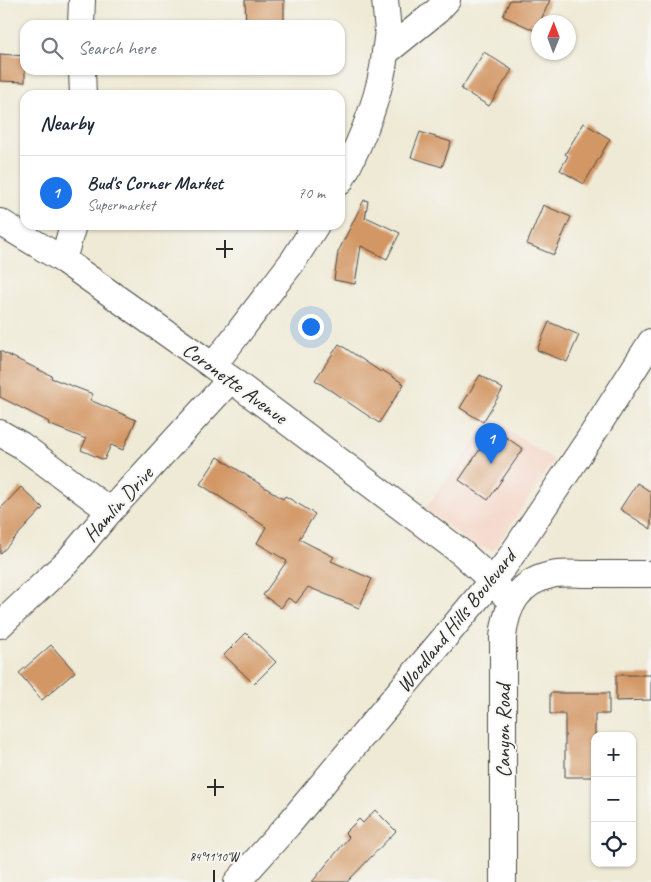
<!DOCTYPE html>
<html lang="en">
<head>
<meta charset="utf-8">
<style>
  :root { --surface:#fff; --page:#f6f6f7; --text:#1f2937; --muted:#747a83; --line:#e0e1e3; --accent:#1a73e8 }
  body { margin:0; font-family:Caveat,sans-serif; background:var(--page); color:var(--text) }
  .controls { position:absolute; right:15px; bottom:15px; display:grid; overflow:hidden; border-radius:10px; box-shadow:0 1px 4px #0004 }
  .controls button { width:45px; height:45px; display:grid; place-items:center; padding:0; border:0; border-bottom:1px solid var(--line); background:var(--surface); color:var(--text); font:25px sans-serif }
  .compass { position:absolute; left:531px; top:15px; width:45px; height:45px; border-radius:50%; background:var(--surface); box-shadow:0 1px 4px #0004; rotate:1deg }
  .you { position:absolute; left:310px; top:326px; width:18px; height:18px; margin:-12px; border:4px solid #fff; border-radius:50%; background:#1a73e8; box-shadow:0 0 0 8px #1a73e833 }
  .badge { display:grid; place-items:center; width:32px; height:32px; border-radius:50%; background:var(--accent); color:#fff; font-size:16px; font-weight:700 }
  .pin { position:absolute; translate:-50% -41px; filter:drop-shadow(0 1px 2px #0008) }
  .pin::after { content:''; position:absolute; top:26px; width:18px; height:15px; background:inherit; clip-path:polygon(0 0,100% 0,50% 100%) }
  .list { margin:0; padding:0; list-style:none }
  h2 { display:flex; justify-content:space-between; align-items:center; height:65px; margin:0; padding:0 20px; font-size:21px }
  h2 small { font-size:16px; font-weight:400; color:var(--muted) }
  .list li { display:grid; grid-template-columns:32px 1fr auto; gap:15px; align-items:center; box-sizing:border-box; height:75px; padding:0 20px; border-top:1px solid var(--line) }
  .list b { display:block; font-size:19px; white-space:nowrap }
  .list p { margin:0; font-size:16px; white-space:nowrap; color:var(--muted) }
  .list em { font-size:16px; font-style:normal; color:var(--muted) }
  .icon { flex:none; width:28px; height:28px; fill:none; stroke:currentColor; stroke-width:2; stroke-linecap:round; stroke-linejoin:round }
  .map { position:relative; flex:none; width:651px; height:882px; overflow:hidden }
  .search { position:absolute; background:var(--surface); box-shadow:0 1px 4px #0004; left:20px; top:20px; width:325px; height:55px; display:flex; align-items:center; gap:12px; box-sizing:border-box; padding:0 18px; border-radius:15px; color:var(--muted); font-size:19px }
  .panel { position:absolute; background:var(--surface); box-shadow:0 1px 4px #0004; left:20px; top:90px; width:325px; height:140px; border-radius:15px }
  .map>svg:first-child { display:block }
  .built { fill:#f5d2c2 }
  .building { fill:#d39765 }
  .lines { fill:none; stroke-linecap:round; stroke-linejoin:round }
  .minor-casing { stroke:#484845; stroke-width:28 }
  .minor { stroke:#fff; stroke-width:26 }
  .ticks { fill:none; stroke:#2b2b2b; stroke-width:2 }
  .labels { text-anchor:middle; stroke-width:4; stroke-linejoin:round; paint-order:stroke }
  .street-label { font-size:21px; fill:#2b2b2b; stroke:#f6f6f2 }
  .ticks-label { font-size:12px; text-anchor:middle; fill:#2b2b2b; stroke:#f6f6f2; stroke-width:4; stroke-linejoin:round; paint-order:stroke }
</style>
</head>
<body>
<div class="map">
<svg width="651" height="882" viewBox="0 0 651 882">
  <rect width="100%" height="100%" fill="#f6f6f2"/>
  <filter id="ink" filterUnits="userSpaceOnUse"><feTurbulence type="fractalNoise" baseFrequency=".02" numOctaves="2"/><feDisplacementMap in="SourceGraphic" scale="10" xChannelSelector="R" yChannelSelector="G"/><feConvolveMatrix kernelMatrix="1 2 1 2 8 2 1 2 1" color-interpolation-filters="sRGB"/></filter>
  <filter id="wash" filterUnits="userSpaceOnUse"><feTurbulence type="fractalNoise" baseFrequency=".0096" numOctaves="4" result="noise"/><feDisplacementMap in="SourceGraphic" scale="20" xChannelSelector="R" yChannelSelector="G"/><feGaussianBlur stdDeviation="1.12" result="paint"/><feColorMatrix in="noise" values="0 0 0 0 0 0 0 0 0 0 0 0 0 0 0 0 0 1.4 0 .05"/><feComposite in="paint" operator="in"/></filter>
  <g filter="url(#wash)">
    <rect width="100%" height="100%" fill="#efead6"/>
    <path class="built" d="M 491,419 L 554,460 L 494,550 L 474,546 L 425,509 Z"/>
    <g id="blocks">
      <g class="building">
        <path d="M 245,0 L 284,0 L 284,25 L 246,25 Z"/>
        <path d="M 510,0 L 550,0 L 536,31 L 503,16 Z"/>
        <path d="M 484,52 L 512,70 L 489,106 L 461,89 Z"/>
        <path d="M 0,54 L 25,56 L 25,82 L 0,81 Z"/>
        <path d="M 584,123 L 610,139 L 584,184 L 560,170 L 568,156 L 565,154 Z"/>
        <path d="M 420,132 L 451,142 L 442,167 L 411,157 Z"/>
        <path d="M 364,200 L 368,201 L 365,219 L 366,217 L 400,233 L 387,259 L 361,246 L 355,284 L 334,280 L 338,252 Z"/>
        <path d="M 543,205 L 571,217 L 554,255 L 527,244 Z"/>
        <path d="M 549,322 L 579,335 L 567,362 L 537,350 Z"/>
        <path d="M 339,344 L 381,372 L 382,370 L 404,384 L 379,423 L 315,380 Z"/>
        <path d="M 0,351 L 52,376 L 51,378 L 93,394 L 90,400 L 136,420 L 123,450 L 111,445 L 104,460 L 81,450 L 86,439 L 48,424 L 49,422 L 0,397 Z"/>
        <path d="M 480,375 L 503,389 L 483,422 L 460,408 Z"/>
        <path d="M 494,429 L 523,449 L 488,500 L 459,480 Z"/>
        <path d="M 218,457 L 283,499 L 285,496 L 315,514 L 299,539 L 334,557 L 331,561 L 372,579 L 359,608 L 308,587 L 296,603 L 288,598 L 281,608 L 263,595 L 287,561 L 257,543 L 266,527 L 200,484 Z"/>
        <path d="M 637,483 L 651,492 L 651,529 L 620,509 Z"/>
        <path d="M 21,487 L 43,508 L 0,554 L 0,509 Z"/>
        <path d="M 246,633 L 276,662 L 254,684 L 224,655 Z"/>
        <path d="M 51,645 L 75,672 L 42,700 L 19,673 Z"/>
        <path d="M 616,675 L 651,675 L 651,700 L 616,701 Z"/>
        <path d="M 550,693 L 609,693 L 609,714 L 595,714 L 595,777 L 565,777 L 565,714 L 550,714 Z"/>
        <path d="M 375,810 L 396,831 L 347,882 L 312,882 L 349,837 L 345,833 L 359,819 L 363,823 Z"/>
      </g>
    </g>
  </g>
  <g filter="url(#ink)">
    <use href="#blocks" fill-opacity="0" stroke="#484845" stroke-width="1"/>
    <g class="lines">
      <g class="minor-casing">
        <g id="minor">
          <path d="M 385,0 L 388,31 L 385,53"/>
          <path d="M 81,25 L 82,0"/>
          <path d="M 82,70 L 83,95"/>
          <path d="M 340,182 C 360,144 381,96 385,53 L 437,11 L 447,0"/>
          <path d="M 0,222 L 63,260 L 213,366 L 462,553 L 492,581 L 512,603"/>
          <path d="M 63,260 L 73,225"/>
          <path d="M 213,366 L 293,261 L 316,225"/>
          <path d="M 0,433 L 21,445 L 110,511"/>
          <path d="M 0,625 L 68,561 L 110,511 L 231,379"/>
          <path d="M 237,882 L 288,825 L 505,565 L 590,438 L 651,342"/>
          <path d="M 503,882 L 503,637 C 506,606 519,582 551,575 C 562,572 577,574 589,574 C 610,574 630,574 651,574"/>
        </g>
      </g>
      <use href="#minor" class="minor"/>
    </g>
  </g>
  <path class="ticks" d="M 216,249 L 233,249M 225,258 L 225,240M 207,787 L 224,787M 215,796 L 215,779M 214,882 L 214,870"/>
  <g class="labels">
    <g class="street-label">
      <text transform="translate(235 383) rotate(36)" y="7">Coronette Avenue</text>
      <text transform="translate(118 504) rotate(-48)" y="7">Hamlin Drive</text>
      <text transform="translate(456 621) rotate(-51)" y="7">Woodland Hills Boulevard</text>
      <text transform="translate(503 731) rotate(-90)" y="7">Canyon Road</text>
    </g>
  </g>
  <g class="ticks-label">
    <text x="214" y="861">84°11'10"W</text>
  </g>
</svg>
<div class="controls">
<button>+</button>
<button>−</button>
<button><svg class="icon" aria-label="locate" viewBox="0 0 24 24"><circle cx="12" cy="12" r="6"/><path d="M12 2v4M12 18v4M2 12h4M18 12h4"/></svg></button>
</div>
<svg class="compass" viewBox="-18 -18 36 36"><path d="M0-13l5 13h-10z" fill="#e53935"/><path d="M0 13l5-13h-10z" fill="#747a83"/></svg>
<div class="you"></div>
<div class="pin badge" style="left:491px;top:464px">1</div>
<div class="search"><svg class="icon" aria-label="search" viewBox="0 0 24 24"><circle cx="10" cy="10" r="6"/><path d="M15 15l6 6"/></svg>Search here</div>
<section class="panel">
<h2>Nearby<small></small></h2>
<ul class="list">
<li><span class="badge">1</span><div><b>Bud's Corner Market</b><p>Supermarket</p></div><em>70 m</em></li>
</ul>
</section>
</div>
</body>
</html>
